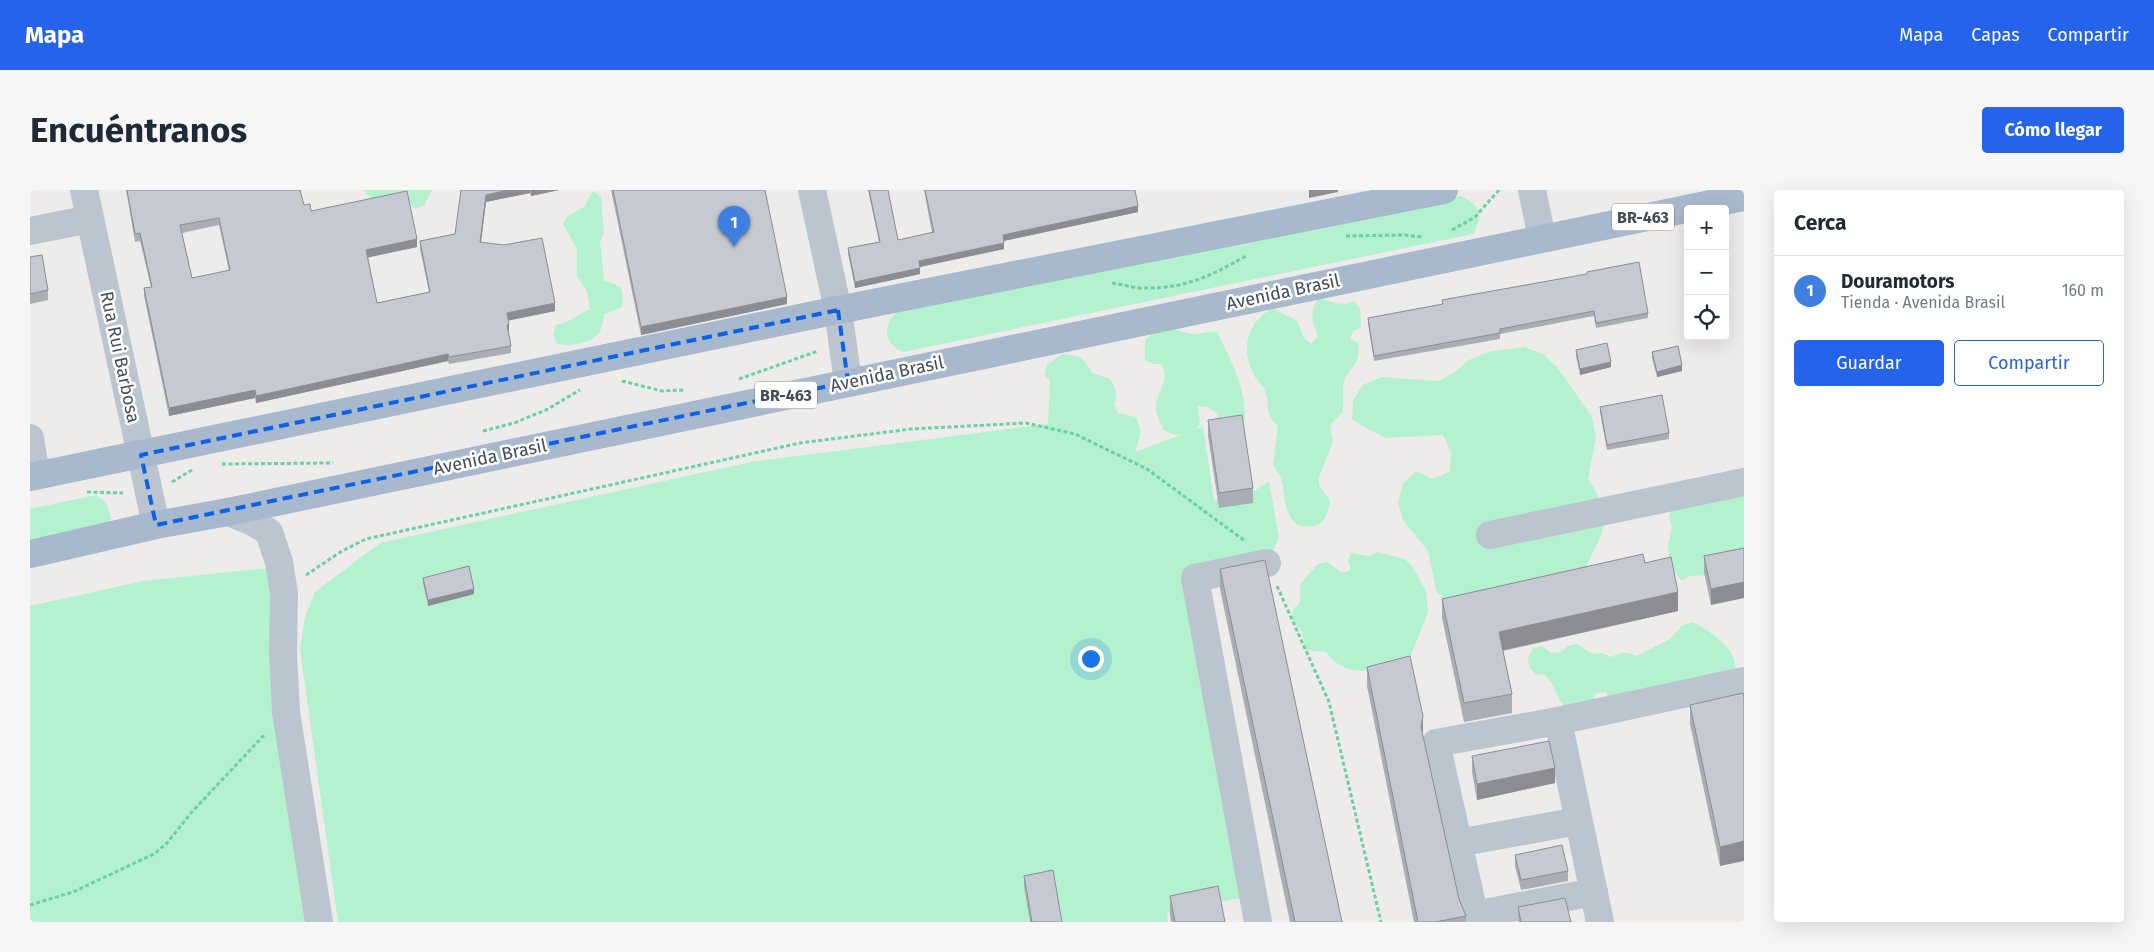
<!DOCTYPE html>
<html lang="es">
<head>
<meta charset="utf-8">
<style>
  :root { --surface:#fff; --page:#f6f6f7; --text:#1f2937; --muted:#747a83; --line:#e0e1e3; --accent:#2563eb }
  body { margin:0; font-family:"Fira Sans",sans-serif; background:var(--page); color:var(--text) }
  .controls { position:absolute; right:15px; top:15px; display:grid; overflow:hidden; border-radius:5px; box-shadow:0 5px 20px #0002 }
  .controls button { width:45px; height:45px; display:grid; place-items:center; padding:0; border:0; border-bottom:1px solid var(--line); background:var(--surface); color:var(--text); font:25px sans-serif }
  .you { position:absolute; left:1060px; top:468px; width:18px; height:18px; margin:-12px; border:4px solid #fff; border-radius:50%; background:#1a73e8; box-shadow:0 0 0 8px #1a73e833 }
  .badge { display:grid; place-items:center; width:32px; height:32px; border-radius:50%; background:var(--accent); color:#fff; font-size:16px; font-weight:700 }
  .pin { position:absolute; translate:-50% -41px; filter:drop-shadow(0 1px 2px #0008) }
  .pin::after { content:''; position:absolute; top:26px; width:18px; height:15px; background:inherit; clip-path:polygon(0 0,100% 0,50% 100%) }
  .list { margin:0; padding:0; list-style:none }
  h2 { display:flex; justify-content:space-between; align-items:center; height:65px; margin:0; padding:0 20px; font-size:21px }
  h2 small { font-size:16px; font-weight:400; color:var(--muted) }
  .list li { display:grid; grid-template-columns:32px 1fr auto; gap:15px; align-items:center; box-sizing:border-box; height:70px; padding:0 20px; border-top:1px solid var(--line) }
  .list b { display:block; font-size:19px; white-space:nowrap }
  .list p { margin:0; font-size:16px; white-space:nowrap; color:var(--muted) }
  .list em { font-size:16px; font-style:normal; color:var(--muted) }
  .actions { display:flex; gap:10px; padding:15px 20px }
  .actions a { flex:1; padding:11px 0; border:1px solid var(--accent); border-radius:5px; text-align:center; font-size:18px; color:var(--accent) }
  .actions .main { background:var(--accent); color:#fff }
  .icon { flex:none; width:28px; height:28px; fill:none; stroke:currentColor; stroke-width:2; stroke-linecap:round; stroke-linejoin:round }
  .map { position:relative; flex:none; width:1714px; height:732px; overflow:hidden; border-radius:5px }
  header { display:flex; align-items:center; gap:30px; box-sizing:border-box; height:70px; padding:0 25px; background:var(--accent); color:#fff }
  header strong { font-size:24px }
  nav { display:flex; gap:28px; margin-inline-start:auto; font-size:18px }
  .intro { display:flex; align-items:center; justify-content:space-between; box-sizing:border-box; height:120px; padding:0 30px }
  h1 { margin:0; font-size:35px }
  .button { padding:12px 22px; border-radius:5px; background:var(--accent); color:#fff; font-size:18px; font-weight:700 }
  main { display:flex; gap:30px; padding:0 30px }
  aside { flex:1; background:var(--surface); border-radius:5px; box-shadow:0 5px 20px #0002 }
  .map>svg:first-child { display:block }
  .green { fill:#b4f1cf }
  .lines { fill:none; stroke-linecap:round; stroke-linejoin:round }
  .path { stroke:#6bd0a3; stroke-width:3; stroke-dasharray:4 2.5; stroke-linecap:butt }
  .minor { stroke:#bbc5cf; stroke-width:28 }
  .major { stroke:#a8b9cd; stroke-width:28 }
  .wall { fill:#abadb5; fill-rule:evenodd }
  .shaded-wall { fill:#8b8d93 }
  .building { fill:#c7c9d2; stroke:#8b8d93; fill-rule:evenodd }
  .marked { fill:none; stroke:#0d61e6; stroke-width:4; stroke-dasharray:10 6; stroke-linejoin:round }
  .labels { text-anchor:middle; stroke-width:5; stroke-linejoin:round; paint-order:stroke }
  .shield { fill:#fff; stroke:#7b828b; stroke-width:1 }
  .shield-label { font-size:16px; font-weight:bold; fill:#434d59 }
  .street-label { font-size:18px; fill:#434d59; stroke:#fff }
</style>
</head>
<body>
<header>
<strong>Mapa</strong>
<nav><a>Mapa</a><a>Capas</a><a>Compartir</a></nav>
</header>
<div class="intro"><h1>Encuéntranos</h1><a class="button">Cómo llegar</a></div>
<main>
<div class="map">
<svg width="1714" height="732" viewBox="0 0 1714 732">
  <rect width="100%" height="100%" fill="#eeebeb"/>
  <g class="green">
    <path d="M 333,0 L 402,0 L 394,15 L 385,19 L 379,12 L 343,11 Z"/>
    <path d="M 563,1 L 571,7 L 574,43 L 570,51 L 574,90 L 591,97 L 593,106 L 592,117 L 575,124 C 573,129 572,138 569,143 C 561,153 538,158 526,153 L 523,144 L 526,135 C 539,133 548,124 560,119 L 557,101 L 547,86 L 547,59 L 533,34 L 538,26 L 554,17 Z"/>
    <path d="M 1431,6 C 1451,16 1454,25 1443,44 L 873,162 C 853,154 852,134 868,121 Z"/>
    <path d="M 1288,109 C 1303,110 1309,118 1324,111 L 1330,119 L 1331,137 L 1323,141 L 1320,149 L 1328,153 L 1329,162 L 1327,171 L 1316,186 L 1313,194 L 1313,222 L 1300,235 L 1303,252 L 1289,287 L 1289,295 L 1300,311 C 1296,333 1290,340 1267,335 C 1247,316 1261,296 1243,275 L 1248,236 C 1233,222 1241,216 1235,201 C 1233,195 1227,191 1224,185 C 1210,159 1217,133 1242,118 L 1267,131 L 1274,148 L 1281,154 L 1288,146 C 1282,131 1279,123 1288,109 Z"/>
    <path d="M 1130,138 C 1143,137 1154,144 1167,144 C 1174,144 1179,141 1187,142 C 1201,171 1221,206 1213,239 L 1189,231 L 1186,222 L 1178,217 L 1168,216 L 1170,234 L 1167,239 L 1173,237 L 1184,310 L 1218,305 L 1239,291 L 1249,348 L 1237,373 L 1159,384 L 1226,705 L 1137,722 L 1138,732 L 308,732 L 270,459 L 275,427 L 285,402 L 350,353 L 721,272 L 1018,234 L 1020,191 L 1014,184 L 1017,175 L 1032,164 C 1047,164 1056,169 1062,183 L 1080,189 C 1086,198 1088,204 1084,215 L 1088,223 L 1106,227 C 1112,240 1111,246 1105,260 L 1108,261 L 1151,245 L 1141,244 L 1133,239 C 1131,233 1127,226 1126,220 C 1124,202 1140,198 1132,174 L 1123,174 L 1115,170 L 1115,150 Z"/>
    <path d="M 1494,157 L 1513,164 L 1527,177 L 1562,227 L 1566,247 L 1558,289 C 1586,330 1573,340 1554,381 L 1418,414 L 1406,400 L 1398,361 L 1373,330 L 1368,312 L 1373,294 L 1386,281 L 1403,289 L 1420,281 L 1421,262 L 1413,245 L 1355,248 L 1322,230 L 1323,210 L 1333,195 L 1351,187 L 1408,191 L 1425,182 L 1439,170 L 1458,162 Z"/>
    <path d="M 1714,290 L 1714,380 L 1710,384 L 1660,386 L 1652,391 L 1639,375 L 1638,355 L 1642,336 L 1639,327 L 1642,317 Z"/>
    <path d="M 66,305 C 77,312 80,319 81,332 L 0,365 L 0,319 Z"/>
    <path d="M 1347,362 L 1375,369 L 1382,376 L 1396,401 L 1398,422 L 1380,468 L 1373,474 C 1367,474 1359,471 1353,473 C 1348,474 1343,478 1338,480 C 1323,484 1304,475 1296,462 L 1276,460 L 1272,442 L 1261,428 L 1263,419 L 1270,413 L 1270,394 L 1288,374 L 1297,372 L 1312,383 L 1321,380 L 1318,371 L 1321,363 L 1339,366 Z"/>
    <path d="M 239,378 L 289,732 L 0,732 L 0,416 L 113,391 Z"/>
    <path d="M 1662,432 C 1671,435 1677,440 1685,446 C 1706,464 1707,470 1705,497 L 1665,517 L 1579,511 L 1576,502 L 1566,503 L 1562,513 L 1535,517 C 1526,507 1525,495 1515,485 L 1506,484 L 1499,477 L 1498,467 L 1503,459 L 1512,456 L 1521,463 L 1531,462 L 1538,456 L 1547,454 L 1562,464 L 1572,463 L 1581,467 C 1591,462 1597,462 1607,466 L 1640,449 L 1652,436 Z"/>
  </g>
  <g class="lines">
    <g class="path">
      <path d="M 1422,40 L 1445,27 L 1469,0"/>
      <path d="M 1316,46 L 1375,45 L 1392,47"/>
      <path d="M 1082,93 C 1092,94 1102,98 1113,98 C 1154,99 1181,86 1216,66"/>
      <path d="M 709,189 L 788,161"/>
      <path d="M 592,191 L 632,201 L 654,200"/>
      <path d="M 453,241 L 484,233 L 516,220 L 550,200"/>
      <path d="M 192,274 L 303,273"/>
      <path d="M 142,292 L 162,280"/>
      <path d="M 57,302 L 93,303"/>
      <path d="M 276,385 L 312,361 L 336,349 L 770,253 L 881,239 L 996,233 L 1045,244 L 1117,279 L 1215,351"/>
      <path d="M 1247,396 L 1299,512 L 1351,732"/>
      <path d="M 0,715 L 43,702 L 124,664 L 137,653 L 161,623 L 235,544"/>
    </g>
    <g class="minor">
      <path d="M 54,0 L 126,335"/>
      <path d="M 782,0 L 808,120 L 818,192"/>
      <path d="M 1502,0 L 1512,48"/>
      <path d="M 0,41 L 60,29"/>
      <path d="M 0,248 L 6,285"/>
      <path d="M 198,322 L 223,332 L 239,342 L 249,372 L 254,403 L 253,464 L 256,522 L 289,732"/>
      <path d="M 1460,345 L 1714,292"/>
      <path d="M 1528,531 L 1570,732"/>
      <path d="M 1428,653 L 1548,631"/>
      <path d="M 1444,725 L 1564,702"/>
      <path d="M 1228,732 L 1165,388 L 1237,373"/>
      <path d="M 1446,732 L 1406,553 L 1528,531 L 1714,491"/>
    </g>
    <g class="major">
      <path d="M 0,287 L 808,120 L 1414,0"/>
      <path d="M 0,364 L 126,335 L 198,322 L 1714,7"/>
    </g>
  </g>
  <g class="wall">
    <path d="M 96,0 L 270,0 L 274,15 L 281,21 L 387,57 L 338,67 L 347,113 L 399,102 L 390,59 L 390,51 L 425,44 L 431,0 L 529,0 L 501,6 L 500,3 L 456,12 L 451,52 L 525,121 L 479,130 L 479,141 L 478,142 L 481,156 L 481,163 L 419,174 L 418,171 L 226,213 L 225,208 L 139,226 L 114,106 L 114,98 L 121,97 L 110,51 L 105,52 ZM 189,35 L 199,81 L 162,88 L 152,43 Z"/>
    <path d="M 581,0 L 735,0 L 757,114 L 611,145 Z"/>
    <path d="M 838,0 L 858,0 L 868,50 L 902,43 L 894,0 L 1105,0 L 1108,22 L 974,51 L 974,59 L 890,77 L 890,84 L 825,98 L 818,64 L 818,58 L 849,52 Z"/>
    <path d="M 0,67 L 18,100 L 18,110 L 0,114 Z"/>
    <path d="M 1557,82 L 1618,123 L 1618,128 L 1566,138 L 1564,126 L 1470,144 L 1470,149 L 1344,171 L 1338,134 L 1338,128 L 1412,114 L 1412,110 L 1557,84 Z"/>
    <path d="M 1546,160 L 1581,177 L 1550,185 L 1546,166 Z"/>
    <path d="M 1622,162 L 1652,181 L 1627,187 L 1622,168 Z"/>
    <path d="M 1570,217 L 1639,243 L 1639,249 L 1577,260 L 1570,222 Z"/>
    <path d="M 1178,230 L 1223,298 L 1223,313 L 1189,318 L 1178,246 Z"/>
    <path d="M 1714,358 L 1681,415 L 1674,382 L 1674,366 Z"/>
    <path d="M 1615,373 L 1648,421 L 1473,461 L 1482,504 L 1482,523 L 1434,532 L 1412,428 L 1412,409 Z"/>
    <path d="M 1190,379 L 1312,732 L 1260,732 L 1190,399 Z"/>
    <path d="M 393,388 L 444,404 L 398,416 L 393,393 Z"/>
    <path d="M 1337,477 L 1393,545 L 1429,709 L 1436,726 L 1436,732 L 1384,732 L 1337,496 Z"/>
    <path d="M 1714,508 L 1690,676 L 1660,534 L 1660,515 Z"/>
    <path d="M 1442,566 L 1525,593 L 1447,610 L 1442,582 Z"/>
    <path d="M 1485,665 L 1538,681 L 1538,691 L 1491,700 L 1485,676 Z"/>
    <path d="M 994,686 L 1032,732 L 1000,732 L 994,696 Z"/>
    <path d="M 1140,706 L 1195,732 L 1141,732 L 1140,725 Z"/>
    <path d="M 1488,717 L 1541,732 L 1488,732 Z"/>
  </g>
  <g class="shaded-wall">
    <path d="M 478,0 L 500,0 L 500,3 L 456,12 L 450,60 L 450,52 L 456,5 Z"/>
    <path d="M 501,0 L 529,0 L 501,6 Z"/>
    <path d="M 1279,0 L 1308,0 L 1308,2 L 1279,8 Z"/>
    <path d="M 1108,16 L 1108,22 L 973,51 L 973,45 Z"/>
    <path d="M 387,49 L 387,57 L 336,68 L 336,60 Z"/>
    <path d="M 974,53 L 974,59 L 889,77 L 889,71 Z"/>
    <path d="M 890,78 L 890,84 L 825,98 L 825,92 Z"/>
    <path d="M 757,107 L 757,114 L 611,145 L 611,137 Z"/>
    <path d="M 525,113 L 525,121 L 477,131 L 477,123 Z"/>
    <path d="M 479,134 L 479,141 L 477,142 L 477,135 Z"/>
    <path d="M 418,164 L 418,171 L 226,213 L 226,206 Z"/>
    <path d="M 1581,172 L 1581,177 L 1550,185 L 1550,179 Z"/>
    <path d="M 1652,175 L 1652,181 L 1627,187 L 1627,182 Z"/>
    <path d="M 225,200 L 225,208 L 139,226 L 139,218 Z"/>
    <path d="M 1714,392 L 1714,408 L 1681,415 L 1681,399 Z"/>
    <path d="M 444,399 L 444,404 L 398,416 L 398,410 Z"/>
    <path d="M 1648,402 L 1648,421 L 1469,461 L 1469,442 Z"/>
    <path d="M 1393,526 L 1393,546 L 1391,537 Z"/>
    <path d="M 1525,578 L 1525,593 L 1447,610 L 1447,594 Z"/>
    <path d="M 1714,651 L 1714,671 L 1690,676 L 1690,657 Z"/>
  </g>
  <g class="building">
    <path d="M 97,0 L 270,0 L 274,15 L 280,14 L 281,21 L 377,1 L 387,49 L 336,60 L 347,113 L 400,102 L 390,51 L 425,44 L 431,0 L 478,0 L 456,5 L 450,52 L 474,55 L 512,48 L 525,113 L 477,123 L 479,134 L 477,135 L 481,156 L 419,167 L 418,164 L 226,206 L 225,200 L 139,218 L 114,98 L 122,97 L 110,43 L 105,44 ZM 189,28 L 200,80 L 162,88 L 150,35 Z"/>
    <path d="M 583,0 L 735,0 L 757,107 L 611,137 Z"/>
    <path d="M 839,0 L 858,0 L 868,50 L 904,42 L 895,0 L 1105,0 L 1108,16 L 973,45 L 974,53 L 889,71 L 890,78 L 825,92 L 818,58 L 850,52 Z"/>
    <path d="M 12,65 L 18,100 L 0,104 L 0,67 Z"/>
    <path d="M 1609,72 L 1618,123 L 1566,133 L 1564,121 L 1470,139 L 1470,143 L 1344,166 L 1338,128 L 1413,114 L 1412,110 L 1557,84 L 1557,82 Z"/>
    <path d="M 1577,153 L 1581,172 L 1550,179 L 1546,160 Z"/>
    <path d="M 1648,156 L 1652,175 L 1627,182 L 1622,162 Z"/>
    <path d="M 1632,205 L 1639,243 L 1577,255 L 1570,217 Z"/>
    <path d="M 1212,225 L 1223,298 L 1189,303 L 1178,230 Z"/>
    <path d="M 1714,358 L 1714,392 L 1681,399 L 1674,366 Z"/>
    <path d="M 1613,364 L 1615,373 L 1641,367 L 1648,402 L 1469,442 L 1482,504 L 1434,513 L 1412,409 Z"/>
    <path d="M 1235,370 L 1312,732 L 1265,732 L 1190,379 Z"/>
    <path d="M 439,376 L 444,399 L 398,410 L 393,388 Z"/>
    <path d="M 1380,466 L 1393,526 L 1391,537 L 1429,709 L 1436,726 L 1405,732 L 1388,732 L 1337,477 Z"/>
    <path d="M 1713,503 L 1714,508 L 1714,651 L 1690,657 L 1660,515 Z"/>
    <path d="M 1519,551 L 1525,578 L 1447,594 L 1442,566 Z"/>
    <path d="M 1532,655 L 1538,681 L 1491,690 L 1485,665 Z"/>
    <path d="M 1023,680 L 1032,732 L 1002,732 L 994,686 Z"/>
    <path d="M 1188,696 L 1195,732 L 1145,732 L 1140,706 Z"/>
    <path d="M 1535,708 L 1541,732 L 1491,732 L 1488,717 Z"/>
  </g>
  <path class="marked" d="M 808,120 L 818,192 L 126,335 L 111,265 Z"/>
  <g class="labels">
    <g class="shield">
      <rect x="1582" y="13.5" width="62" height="27" rx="4"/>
      <rect x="725" y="191.5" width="62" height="27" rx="4"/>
    </g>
    <g class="shield-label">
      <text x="1613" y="33">BR-463</text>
      <text x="756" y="211">BR-463</text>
    </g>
    <g class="street-label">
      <text transform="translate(1253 102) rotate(-12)" y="6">Avenida Brasil</text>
      <text transform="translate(90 167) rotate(78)" y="6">Rua Rui Barbosa</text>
      <text transform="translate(857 184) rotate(-12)" y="6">Avenida Brasil</text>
      <text transform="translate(460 267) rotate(-12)" y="6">Avenida Brasil</text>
    </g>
  </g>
</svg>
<div class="controls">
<button>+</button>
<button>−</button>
<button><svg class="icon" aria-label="locate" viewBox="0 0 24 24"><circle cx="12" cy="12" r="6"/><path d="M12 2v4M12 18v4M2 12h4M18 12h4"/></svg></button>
</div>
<div class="you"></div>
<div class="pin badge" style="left:704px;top:57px;background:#3f7fe0">1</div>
</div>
<aside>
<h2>Cerca<small></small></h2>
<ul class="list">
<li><span class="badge" style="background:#3f7fe0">1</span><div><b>Douramotors</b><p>Tienda · Avenida Brasil</p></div><em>160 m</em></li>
</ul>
<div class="actions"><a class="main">Guardar</a><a>Compartir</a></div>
</aside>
</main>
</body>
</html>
